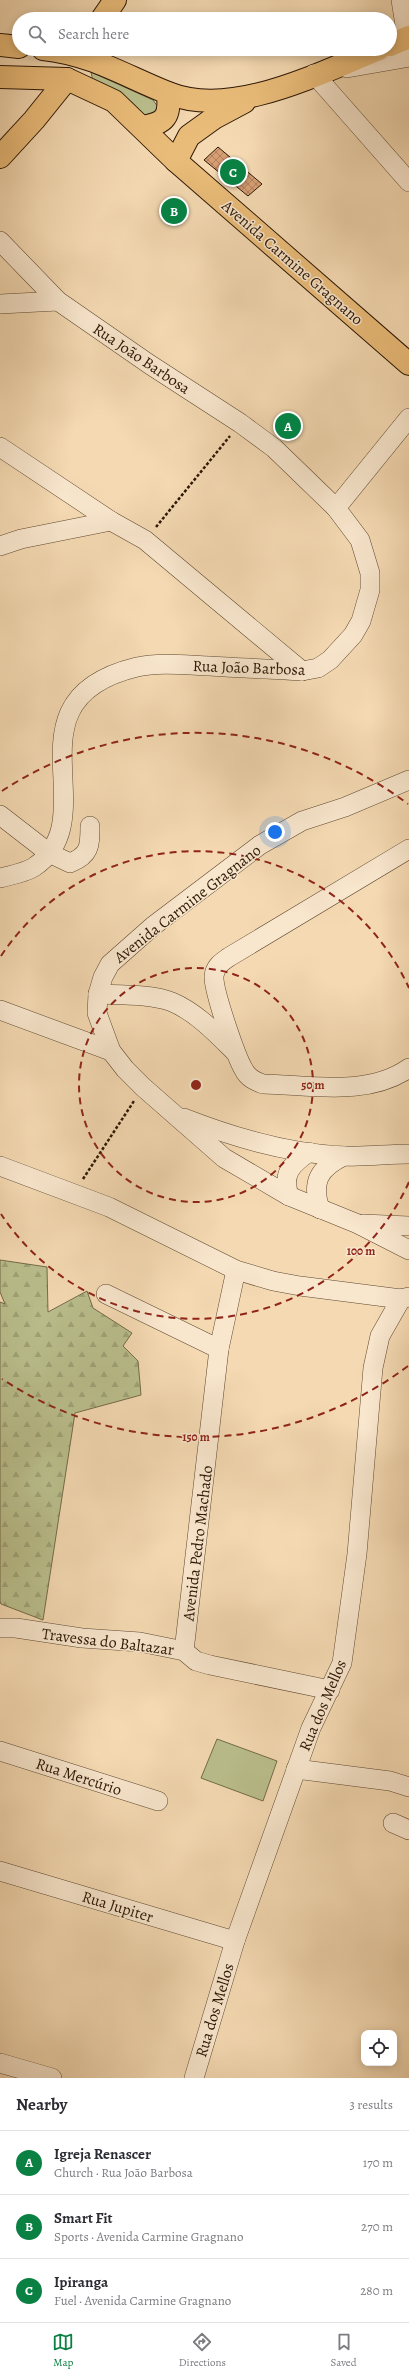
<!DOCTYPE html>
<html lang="en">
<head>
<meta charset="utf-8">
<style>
  :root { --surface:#fff; --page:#f7f7f7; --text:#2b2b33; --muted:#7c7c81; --line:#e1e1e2; --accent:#0b8043 }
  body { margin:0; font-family:Alegreya,serif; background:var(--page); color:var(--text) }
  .controls { position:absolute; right:12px; bottom:12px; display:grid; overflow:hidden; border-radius:8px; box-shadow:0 2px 10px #0003 }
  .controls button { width:36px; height:36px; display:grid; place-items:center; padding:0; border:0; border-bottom:1px solid var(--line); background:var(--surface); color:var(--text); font:20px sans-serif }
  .you { position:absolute; left:275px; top:832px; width:14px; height:14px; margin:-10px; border:3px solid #fff; border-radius:50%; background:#1a73e8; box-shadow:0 0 0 6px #1a73e833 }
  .badge { display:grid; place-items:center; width:26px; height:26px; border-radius:50%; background:var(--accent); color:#fff; font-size:13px; font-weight:700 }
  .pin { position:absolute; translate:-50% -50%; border:2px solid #fff; box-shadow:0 1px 4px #0006 }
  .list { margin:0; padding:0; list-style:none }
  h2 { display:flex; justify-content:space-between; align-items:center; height:52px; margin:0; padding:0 16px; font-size:17px }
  h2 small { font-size:13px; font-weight:400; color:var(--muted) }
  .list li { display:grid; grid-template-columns:26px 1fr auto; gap:12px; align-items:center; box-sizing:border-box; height:64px; padding:0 16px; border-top:1px solid var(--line) }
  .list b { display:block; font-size:15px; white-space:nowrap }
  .list p { margin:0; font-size:13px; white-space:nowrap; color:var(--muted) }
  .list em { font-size:13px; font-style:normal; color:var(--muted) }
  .icon { flex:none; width:22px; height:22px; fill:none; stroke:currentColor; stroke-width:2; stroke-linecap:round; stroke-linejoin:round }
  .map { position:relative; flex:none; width:409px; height:2078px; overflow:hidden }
  .search { position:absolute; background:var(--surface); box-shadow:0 2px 10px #0003; left:12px; right:12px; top:12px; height:44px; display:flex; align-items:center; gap:10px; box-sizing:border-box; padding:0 14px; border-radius:22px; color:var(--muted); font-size:15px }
  .sheet { height:244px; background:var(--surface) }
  nav { display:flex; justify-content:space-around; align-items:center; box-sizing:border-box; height:56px; border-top:1px solid var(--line); background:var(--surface); font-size:11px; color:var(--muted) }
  nav a { display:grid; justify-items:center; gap:2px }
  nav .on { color:var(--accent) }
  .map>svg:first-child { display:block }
  .forest { fill:url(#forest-firs); stroke:#736b49 }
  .green { fill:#babf8d; stroke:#736b49 }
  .building { fill:url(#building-cross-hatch); stroke:#2c1705 }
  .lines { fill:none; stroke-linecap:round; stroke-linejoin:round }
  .minor-casing { stroke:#5e4830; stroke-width:20 }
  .major-casing { stroke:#2c1705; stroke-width:24 }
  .path { stroke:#2c1705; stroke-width:2.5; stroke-dasharray:3 2; stroke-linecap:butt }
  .minor { stroke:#f8e6cd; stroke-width:19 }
  .major { stroke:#eabc79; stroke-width:22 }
  .ring { fill:none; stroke:#8f2418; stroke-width:2; stroke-dasharray:7 5 }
  .labels { text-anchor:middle; stroke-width:3; stroke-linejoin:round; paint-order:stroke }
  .street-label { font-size:16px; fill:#2c1705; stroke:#f8e6cd }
  .centre { fill:#8f2418; stroke:#f8e6cd; stroke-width:2 }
  .ring-label { font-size:12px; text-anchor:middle; font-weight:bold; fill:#8f2418; stroke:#f8e6cd; stroke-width:3; stroke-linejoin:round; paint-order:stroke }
</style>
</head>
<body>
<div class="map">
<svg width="409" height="2078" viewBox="0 0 409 2078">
  <defs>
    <pattern id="forest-firs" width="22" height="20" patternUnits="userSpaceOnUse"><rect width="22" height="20" fill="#babf8d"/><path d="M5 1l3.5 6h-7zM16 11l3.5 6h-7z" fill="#a0a378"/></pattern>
    <pattern id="building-cross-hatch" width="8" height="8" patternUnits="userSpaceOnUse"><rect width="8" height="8" fill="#d79e73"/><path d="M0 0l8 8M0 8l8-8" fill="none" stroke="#af805c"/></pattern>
  </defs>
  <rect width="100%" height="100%" fill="#f4d9b2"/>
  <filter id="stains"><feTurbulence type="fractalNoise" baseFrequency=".005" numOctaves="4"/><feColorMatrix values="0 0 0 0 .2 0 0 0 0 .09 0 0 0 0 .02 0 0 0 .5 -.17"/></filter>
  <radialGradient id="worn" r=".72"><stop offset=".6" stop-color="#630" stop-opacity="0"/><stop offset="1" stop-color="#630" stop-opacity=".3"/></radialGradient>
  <path class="forest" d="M 0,1260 L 47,1267 L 48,1312 L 87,1291 L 93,1308 L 132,1333 L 123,1346 L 138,1361 L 141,1395 L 75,1413 L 43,1620 L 1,1604 L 0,1601 L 0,1302 L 5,1304 L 0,1292 Z"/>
  <g class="green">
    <path d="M 91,72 L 153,100 L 158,107 L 158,116 L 148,121 L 93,82 Z"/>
    <path d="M 217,1739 L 277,1761 L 263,1801 L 201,1778 Z"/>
  </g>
  <path class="building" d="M 218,147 L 262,184 L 248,196 L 204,160 Z"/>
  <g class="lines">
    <g class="minor-casing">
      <g id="minor">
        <path d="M 401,0 L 407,38"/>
        <path d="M 347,68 L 409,57"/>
        <path d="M 314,74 L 409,182"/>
        <path d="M 0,241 L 58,301 L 149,364 L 240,423 L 274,448 L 336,508 L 360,540 L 370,573 L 370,590 L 361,621 L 353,635 L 330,660 L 318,668 L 302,671 C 271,669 240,668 209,666 C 185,665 160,662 137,667 C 0,700 109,817 34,867 C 25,873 11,875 0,878"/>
        <path d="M 0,304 L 58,301"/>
        <path d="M 0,447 L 111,521 L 145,540 L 302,671"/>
        <path d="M 336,508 L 409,418"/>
        <path d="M 0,546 L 21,539 L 111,521"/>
        <path d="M 409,780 L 345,807 L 302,821 L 260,845 L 153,926 L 110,964 L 103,977 L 98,994 L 97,1013 L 111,1051 L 125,1069 L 143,1087 L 224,1158 L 289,1196 L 358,1224 L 409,1250"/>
        <path d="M 0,815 L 49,853 L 70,863 C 90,855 90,846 90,826"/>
        <path d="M 409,849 L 229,957 C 222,962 215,966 214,976 C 213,990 236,1057 244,1070 C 248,1078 255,1081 263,1084 C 311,1085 368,1097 409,1068"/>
        <path d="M 98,994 C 120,995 152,994 172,1002 C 196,1012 217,1034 235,1052"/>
        <path d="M 0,1010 L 111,1051"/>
        <path d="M 184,1118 C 235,1138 289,1154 345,1156 C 366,1157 388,1154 409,1154"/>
        <path d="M 0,1166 L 109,1207 L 236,1270 L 273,1281 L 300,1286 L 401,1299 L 409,1297"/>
        <path d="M 289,1196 C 282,1173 291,1165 309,1152"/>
        <path d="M 320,1209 C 311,1182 319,1168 344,1156"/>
        <path d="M 363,1224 L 409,1226"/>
        <path d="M 106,1294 L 219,1349"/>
        <path d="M 0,1628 L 16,1628 L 82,1638 L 140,1642 L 184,1651 L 196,1661 L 210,1665 L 330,1690"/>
        <path d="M 184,1651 L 219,1349 L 236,1270"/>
        <path d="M 0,1751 L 158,1801"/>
        <path d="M 296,1769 L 390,1781 L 409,1787"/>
        <path d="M 393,1823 L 409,1830"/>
        <path d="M 0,1871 L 235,1941"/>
        <path d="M 0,2063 L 52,2078"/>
        <path d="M 194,2078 L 235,1941 L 311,1728 L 342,1663 L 357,1554 L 373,1368 L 380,1336 L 401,1299"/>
      </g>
    </g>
    <g class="major-casing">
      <g id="major">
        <path d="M 102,19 L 115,0"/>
        <path d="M 0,45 L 19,47"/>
        <path d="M 390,45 L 409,37"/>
        <path d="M 43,49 C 91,54 125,76 168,93 C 232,119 319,73 379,49"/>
        <path d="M 0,77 L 67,79 L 114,101 L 176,161 L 409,364"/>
        <path d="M 142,127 C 166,123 170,117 168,93"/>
        <path d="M 0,157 L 34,120 L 67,79"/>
        <path d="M 176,161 L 189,136 L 214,118 L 244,102"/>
      </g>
    </g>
    <g class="path">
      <path d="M 156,527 L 230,436"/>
      <path d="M 83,1179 L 134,1101"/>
    </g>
    <use href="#minor" class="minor"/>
    <use href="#major" class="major"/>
  </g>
  <g class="ring">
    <circle cx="196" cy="1085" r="117"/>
    <path d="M409 1182A234 234 0 0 1 1 1214M1 956A234 234 0 0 1 409 988"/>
    <path d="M408 1366A352 352 0 0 1 2 1379M2 791A352 352 0 0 1 408 804"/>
  </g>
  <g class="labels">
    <g class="street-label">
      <text transform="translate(293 262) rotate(41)" y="6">Avenida Carmine Gragnano</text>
      <text transform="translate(142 358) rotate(34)" y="6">Rua João Barbosa</text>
      <text transform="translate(249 667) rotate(2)" y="6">Rua João Barbosa</text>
      <text transform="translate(187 903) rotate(-38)" y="6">Avenida Carmine Gragnano</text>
      <text transform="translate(197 1543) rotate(-83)" y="6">Avenida Pedro Machado</text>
      <text transform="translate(108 1641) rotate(7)" y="6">Travessa do Baltazar</text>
      <text transform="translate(322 1705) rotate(-67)" y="6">Rua dos Mellos</text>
      <text transform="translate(79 1776) rotate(18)" y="6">Rua Mercúrio</text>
      <text transform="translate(118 1906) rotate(17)" y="6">Rua Jupiter</text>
      <text transform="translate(214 2010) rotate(-73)" y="6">Rua dos Mellos</text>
    </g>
  </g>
  <circle cx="196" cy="1085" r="6" class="centre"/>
  <g class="ring-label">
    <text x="313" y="1089">50 m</text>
    <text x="361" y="1255">100 m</text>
    <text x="196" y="1441">150 m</text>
  </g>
  <rect width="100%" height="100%" filter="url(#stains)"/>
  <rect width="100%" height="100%" fill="url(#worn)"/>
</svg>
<div class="controls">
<button><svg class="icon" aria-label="locate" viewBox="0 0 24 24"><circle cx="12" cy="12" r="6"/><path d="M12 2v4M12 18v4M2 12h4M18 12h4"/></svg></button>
</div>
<div class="you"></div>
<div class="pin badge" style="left:288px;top:426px">A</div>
<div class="pin badge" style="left:174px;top:211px">B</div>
<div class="pin badge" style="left:233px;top:172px">C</div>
<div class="search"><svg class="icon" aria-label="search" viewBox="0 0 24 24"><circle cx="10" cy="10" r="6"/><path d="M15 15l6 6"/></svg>Search here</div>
</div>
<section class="sheet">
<h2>Nearby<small>3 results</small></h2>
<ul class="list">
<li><span class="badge">A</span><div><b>Igreja Renascer</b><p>Church · Rua João Barbosa</p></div><em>170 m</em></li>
<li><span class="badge">B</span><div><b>Smart Fit</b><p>Sports · Avenida Carmine Gragnano</p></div><em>270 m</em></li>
<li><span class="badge">C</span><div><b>Ipiranga</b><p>Fuel · Avenida Carmine Gragnano</p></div><em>280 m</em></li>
</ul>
</section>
<nav>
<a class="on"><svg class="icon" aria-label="map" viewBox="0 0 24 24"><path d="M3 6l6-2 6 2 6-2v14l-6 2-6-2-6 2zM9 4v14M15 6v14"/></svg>Map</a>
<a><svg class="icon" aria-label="directions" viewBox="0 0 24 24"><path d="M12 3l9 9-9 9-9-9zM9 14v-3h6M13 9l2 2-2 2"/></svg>Directions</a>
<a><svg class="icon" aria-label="saved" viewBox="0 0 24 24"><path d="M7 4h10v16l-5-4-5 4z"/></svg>Saved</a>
</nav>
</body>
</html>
